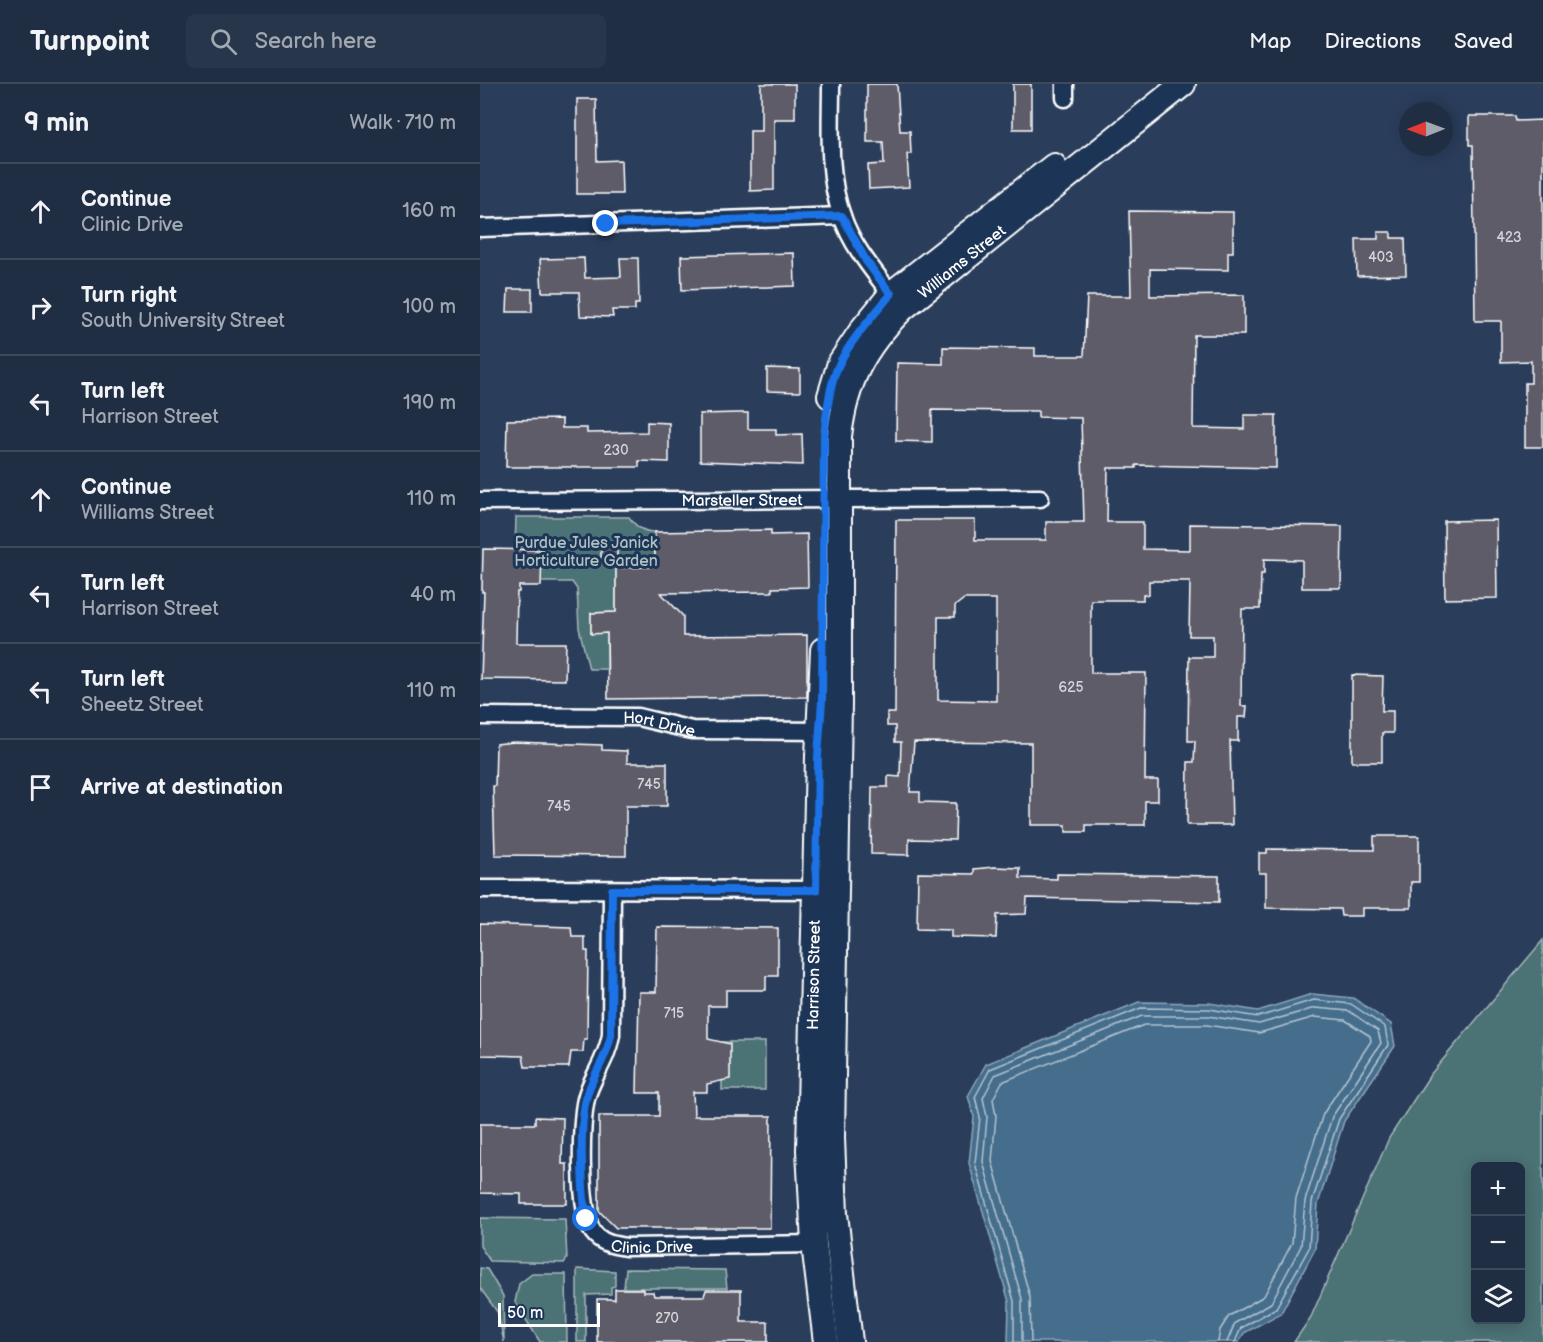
<!DOCTYPE html>
<html lang="en">
<head>
<meta charset="utf-8">
<style>
  :root { --surface:#202e44; --page:#28364b; --text:#f1f3f6; --muted:#a2a8b2; --line:#3d4a5d }
  body { margin:0; font-family:"Balsamiq Sans",sans-serif; background:var(--page); color:var(--text) }
  .controls { position:absolute; right:18px; bottom:18px; display:grid; overflow:hidden; border-radius:9px; box-shadow:0 3px 15px #0003 }
  .controls button { width:54px; height:54px; display:grid; place-items:center; padding:0; border:0; border-bottom:2px solid var(--line); background:var(--surface); color:var(--text); font:30px sans-serif }
  .compass { position:absolute; left:919px; top:18px; width:54px; height:54px; border-radius:50%; background:var(--surface); box-shadow:0 3px 15px #0003; rotate:269deg }
  .scale { position:absolute; left:18px; bottom:15px; width:102px; box-sizing:border-box; padding-left:6px; border:3px solid #fff; border-top:0; font-size:16px; line-height:21px; white-space:nowrap; color:#fff; -webkit-text-stroke:4px #1d3557; paint-order:stroke }
  .stop { position:absolute; width:18px; height:18px; margin:-14px; border:4px solid #1a73e8; border-radius:50%; background:#fff }
  .stop.end { background:#1a73e8; border-color:#fff; box-shadow:0 2px 6px #0008 }
  .list { margin:0; padding:0; list-style:none }
  h2 { display:flex; justify-content:space-between; align-items:center; height:78px; margin:0; padding:0 24px; font-size:26px }
  h2 small { font-size:20px; font-weight:400; color:var(--muted) }
  .list li { display:grid; grid-template-columns:39px 1fr auto; gap:18px; align-items:center; box-sizing:border-box; height:96px; padding:0 24px; border-top:2px solid var(--line) }
  .list b { display:block; font-size:22px; white-space:nowrap }
  .list p { margin:0; font-size:20px; white-space:nowrap; color:var(--muted) }
  .list em { font-size:20px; font-style:normal; color:var(--muted) }
  .icon { flex:none; width:33px; height:33px; fill:none; stroke:currentColor; stroke-width:2; stroke-linecap:round; stroke-linejoin:round }
  .map { position:relative; flex:none; width:1063px; height:1258px; overflow:hidden }
  header { display:flex; align-items:center; gap:36px; box-sizing:border-box; height:84px; padding:0 30px; background:var(--surface); border-bottom:2px solid var(--line) }
  header strong { font-size:28px }
  nav { display:flex; gap:33px; margin-inline-start:auto; font-size:21px }
  .search { width:420px; height:54px; background:var(--page); display:flex; align-items:center; gap:15px; box-sizing:border-box; padding:0 21px; border-radius:9px; color:var(--muted); font-size:22px }
  main { display:flex }
  aside { flex:1; background:var(--surface) }
  .map>svg:first-child { display:block }
  .green { fill:#4c7274; stroke:#a6b8ba; stroke-width:1.5; fill-rule:evenodd }
  .water { fill:#446d8c; stroke:#8fa7ba; stroke-width:1.5 }
  .lines { fill:none; stroke-linecap:round; stroke-linejoin:round }
  .shore { stroke:#b4c5d1; stroke-width:1.5 }
  .building { fill:#5f5c6a; stroke:#fff; stroke-width:1.5; fill-rule:evenodd }
  .minor-casing { stroke:#fff; stroke-width:21 }
  .secondary-casing { stroke:#fff; stroke-width:28 }
  .minor { stroke:#1d3557; stroke-width:16 }
  .secondary { stroke:#1d3557; stroke-width:24 }
  .route { stroke:#1a73e8; stroke-width:8 }
  .labels { text-anchor:middle; stroke-width:6; stroke-linejoin:round; paint-order:stroke }
  .number-label { font-size:14px; fill:#d7d6da }
  .street-label { font-size:16px; fill:#fff; stroke:#1d3557 }
  .park-label { font-size:16px; fill:#aec0c0; stroke:#1d3557 }
</style>
</head>
<body>
<header>
<strong>Turnpoint</strong>
<div class="search"><svg class="icon" aria-label="search" viewBox="0 0 24 24"><circle cx="10" cy="10" r="6"/><path d="M15 15l6 6"/></svg>Search here</div>
<nav><a>Map</a><a>Directions</a><a>Saved</a></nav>
</header>
<main>
<aside>
<h2>9 min<small>Walk · 710 m</small></h2>
<ul class="list">
<li><svg class="icon" aria-label="ahead" viewBox="0 0 24 24"><path d="M12 20V5M6 11l6-6 6 6"/></svg><div><b>Continue</b><p>Clinic Drive</p></div><em>160 m</em></li>
<li><svg class="icon" aria-label="right" viewBox="0 0 24 24"><path d="M7 20v-9h11M14 6l5 5-5 5"/></svg><div><b>Turn right</b><p>South University Street</p></div><em>100 m</em></li>
<li><svg class="icon" aria-label="left" viewBox="0 0 24 24"><path d="M17 20v-9H6M10 6l-5 5 5 5"/></svg><div><b>Turn left</b><p>Harrison Street</p></div><em>190 m</em></li>
<li><svg class="icon" aria-label="ahead" viewBox="0 0 24 24"><path d="M12 20V5M6 11l6-6 6 6"/></svg><div><b>Continue</b><p>Williams Street</p></div><em>110 m</em></li>
<li><svg class="icon" aria-label="left" viewBox="0 0 24 24"><path d="M17 20v-9H6M10 6l-5 5 5 5"/></svg><div><b>Turn left</b><p>Harrison Street</p></div><em>40 m</em></li>
<li><svg class="icon" aria-label="left" viewBox="0 0 24 24"><path d="M17 20v-9H6M10 6l-5 5 5 5"/></svg><div><b>Turn left</b><p>Sheetz Street</p></div><em>110 m</em></li>
<li><svg class="icon" aria-label="arrive" viewBox="0 0 24 24"><path d="M6 21V4h12l-3 4 3 4H6"/></svg><div><b>Arrive at destination</b></div></li>
</ul>
</aside>
<div class="map">
<svg width="1063" height="1258" viewBox="0 0 1063 1258">
  <rect width="100%" height="100%" fill="#2a3d5b"/>
  <filter id="ink" filterUnits="userSpaceOnUse"><feTurbulence type="fractalNoise" baseFrequency=".0167" numOctaves="2"/><feDisplacementMap in="SourceGraphic" scale="12" xChannelSelector="R" yChannelSelector="G"/><feConvolveMatrix kernelMatrix="1 2 1 2 8 2 1 2 1" color-interpolation-filters="sRGB"/></filter>
  <g filter="url(#ink)">
    <g class="green">
      <path d="M 36,433 L 149,433 C 156,443 163,448 175,448 L 175,476 L 170,476 L 170,517 L 164,483 L 136,484 L 136,533 L 135,528 L 111,529 L 111,549 L 127,549 L 127,585 L 109,585 L 99,544 L 97,505 L 92,498 L 61,498 L 62,466 L 35,465 Z"/>
      <path d="M 1063,856 L 1063,1258 L 814,1258 L 831,1233 L 909,1054 L 950,991 ZM 996,1082 L 1040,1082 L 1040,1236 L 996,1236 Z"/>
      <rect x="242" y="958" width="43" height="48"/>
      <path d="M 0,1134 L 85,1135 L 87,1175 L 84,1179 L 10,1177 L 0,1162 Z"/>
      <path d="M 0,1184 L 7,1185 L 23,1212 L 24,1258 L 18,1229 L 0,1204 Z"/>
      <path d="M 97,1185 L 135,1187 L 135,1202 L 131,1203 L 131,1210 L 106,1211 L 106,1258 L 97,1258 Z"/>
      <path d="M 146,1185 L 245,1186 L 247,1204 L 144,1204 Z"/>
      <path d="M 52,1190 L 86,1190 L 87,1258 L 60,1258 L 35,1218 L 39,1200 Z"/>
    </g>
    <path class="water" d="M 832,910 L 873,914 L 911,940 L 915,962 L 864,1037 L 838,1120 L 835,1165 L 801,1229 L 764,1249 L 759,1258 L 528,1258 L 529,1218 L 489,1079 L 494,1033 L 488,1012 L 506,980 L 659,918 L 729,919 L 778,927 Z"/>
    <g class="lines">
      <g class="shore">
        <path d="M 534,1258 L 534,1217 L 495,1079 L 500,1033 L 495,1013 L 510,985 L 661,924 L 729,925 L 778,933 L 834,916 L 871,920 L 905,943 L 908,961 L 859,1035 L 832,1118 L 829,1164 L 796,1224 L 761,1244 L 755,1258"/>
        <path d="M 542,1258 L 542,1215 L 503,1078 L 507,1033 L 503,1014 L 515,991 L 662,932 L 728,932 L 779,940 L 835,924 L 869,927 L 898,947 L 901,959 L 852,1033 L 825,1117 L 821,1162 L 791,1219 L 755,1239 L 747,1258"/>
        <path d="M 551,1258 L 550,1213 L 512,1077 L 516,1032 L 513,1015 L 522,998 L 664,941 L 727,941 L 779,949 L 835,933 L 865,936 L 890,952 L 891,957 L 843,1030 L 816,1114 L 812,1159 L 784,1212 L 749,1232 L 740,1246 L 738,1258"/>
      </g>
    </g>
    <g class="building">
      <path d="M 281,0 L 315,0 L 315,35 L 294,35 L 294,106 L 270,107 L 270,47 L 281,47 Z"/>
      <path d="M 387,0 L 417,0 L 420,47 L 430,47 L 431,70 L 427,70 L 429,103 L 389,105 L 388,81 L 404,80 L 403,58 L 387,58 Z"/>
      <rect x="533" y="0" width="18" height="45"/>
      <path d="M 97,15 L 116,15 L 117,77 L 141,76 L 142,110 L 97,110 Z"/>
      <path d="M 989,32 L 1035,32 L 1036,37 L 1063,36 L 1063,277 L 1061,299 L 1063,299 L 1063,363 L 1045,363 L 1045,299 L 1051,299 L 1051,277 L 1021,278 L 1021,237 L 995,237 L 993,61 L 989,61 Z"/>
      <path d="M 649,127 L 753,128 L 753,168 L 748,168 L 748,186 L 670,185 L 670,212 L 764,211 L 764,251 L 714,251 L 713,344 L 764,345 L 764,331 L 796,331 L 796,384 L 656,381 L 656,384 L 628,384 L 627,438 L 663,438 L 663,465 L 710,466 L 710,440 L 862,442 L 861,504 L 822,504 L 822,476 L 784,475 L 784,490 L 781,490 L 780,525 L 762,525 L 761,622 L 767,622 L 766,633 L 758,633 L 758,657 L 750,657 L 752,741 L 707,741 L 708,678 L 714,678 L 715,657 L 708,657 L 709,573 L 733,573 L 733,552 L 709,552 L 710,497 L 669,497 L 669,511 L 663,511 L 663,516 L 611,516 L 611,589 L 666,589 L 665,696 L 678,696 L 678,717 L 665,717 L 665,741 L 606,741 L 606,748 L 586,748 L 586,741 L 551,741 L 551,659 L 434,658 L 430,708 L 440,708 L 440,718 L 476,719 L 475,756 L 429,755 L 429,771 L 391,770 L 392,703 L 408,703 L 408,692 L 420,693 L 421,658 L 415,658 L 415,642 L 407,642 L 407,629 L 415,629 L 416,436 L 495,436 L 495,456 L 566,456 L 566,438 L 604,438 L 601,334 L 558,333 L 558,327 L 452,326 L 452,358 L 416,357 L 417,279 L 463,280 L 463,263 L 555,264 L 555,272 L 604,272 L 607,212 L 651,212 ZM 484,515 L 516,515 L 516,617 L 458,616 L 458,533 L 475,533 L 475,522 Z"/>
      <path d="M 898,148 L 911,148 L 911,154 L 925,154 L 926,191 L 877,192 L 876,155 L 898,155 Z"/>
      <path d="M 314,169 L 315,202 L 202,206 L 201,172 Z"/>
      <path d="M 104,174 L 105,194 L 141,193 L 140,174 L 158,174 L 159,220 L 155,220 L 155,226 L 132,226 L 133,233 L 100,232 L 99,208 L 62,208 L 60,175 Z"/>
      <path d="M 28,205 L 52,205 L 52,228 L 27,228 Z"/>
      <path d="M 287,284 L 320,285 L 320,308 L 287,307 Z"/>
      <path d="M 257,329 L 268,329 L 268,345 L 296,345 L 296,351 L 322,350 L 323,381 L 220,377 L 220,330 Z"/>
      <path d="M 82,335 L 82,344 L 107,344 L 107,349 L 167,348 L 167,338 L 189,339 L 189,378 L 159,377 L 159,383 L 26,383 L 27,336 Z"/>
      <path d="M 1016,436 L 1017,514 L 965,515 L 964,437 Z"/>
      <path d="M 291,446 L 291,451 L 327,450 L 328,503 L 292,504 L 292,508 L 181,509 L 203,532 L 203,552 L 327,551 L 327,613 L 128,615 L 127,549 L 111,550 L 111,529 L 136,528 L 136,484 L 170,483 L 170,476 L 175,476 L 175,448 Z"/>
      <rect x="121" y="462" width="16" height="12"/>
      <path d="M 3,465 L 62,466 L 61,502 L 39,502 L 39,508 L 37,508 L 36,559 L 86,559 L 85,596 L 1,595 L 4,508 L 2,508 Z"/>
      <path d="M 872,591 L 903,592 L 902,627 L 913,627 L 913,649 L 902,649 L 902,678 L 872,678 Z"/>
      <path d="M 34,658 L 122,661 L 122,666 L 147,667 L 147,679 L 187,679 L 187,722 L 146,722 L 146,772 L 15,771 L 13,702 L 15,702 L 16,660 Z"/>
      <path d="M 894,752 L 939,752 L 939,798 L 931,798 L 931,824 L 882,824 L 882,832 L 861,832 L 860,825 L 786,824 L 786,789 L 779,789 L 779,769 L 787,769 L 787,765 L 894,766 Z"/>
      <path d="M 514,783 L 540,784 L 540,794 L 577,795 L 577,790 L 739,792 L 739,818 L 547,814 L 546,830 L 517,831 L 516,854 L 471,853 L 471,846 L 437,845 L 438,789 L 494,790 L 494,785 Z"/>
      <path d="M 0,840 L 91,843 L 92,853 L 105,853 L 105,867 L 108,867 L 107,955 L 104,955 L 103,968 L 91,968 L 89,983 L 45,983 L 43,972 L 0,971 Z"/>
      <path d="M 177,843 L 298,844 L 298,892 L 286,892 L 286,906 L 246,906 L 246,922 L 228,922 L 228,955 L 250,960 L 250,995 L 227,1000 L 227,1008 L 213,1008 L 214,1032 L 291,1032 L 290,1144 L 136,1144 L 119,1127 L 119,1032 L 179,1032 L 179,1009 L 157,1009 L 159,908 L 176,908 Z"/>
      <path d="M 55,1033 L 83,1034 L 82,1080 L 87,1080 L 87,1120 L 41,1120 L 41,1110 L 0,1109 L 0,1040 L 55,1040 Z"/>
      <path d="M 135,1205 L 163,1205 L 163,1208 L 173,1208 L 174,1212 L 224,1212 L 226,1206 L 261,1206 L 261,1238 L 288,1238 L 288,1258 L 117,1258 L 117,1215 L 135,1215 Z"/>
    </g>
    <g class="lines">
      <g class="minor-casing">
        <g id="minor">
          <path d="M 351,0 C 351,44 347,91 362,132 C 372,162 393,186 411,210"/>
          <path d="M 585,0 L 585,14"/>
          <path d="M 0,144 L 362,132"/>
          <path id="s1" d="M 0,417 L 560,414"/>
          <path id="s2" d="M 0,632 L 158,633 L 212,646 L 348,647"/>
          <path d="M 0,805 L 344,806"/>
          <path id="s3" d="M 132,806 L 131,951 C 126,979 111,993 106,1015 C 100,1039 99,1129 113,1148 C 121,1159 133,1161 146,1163 L 334,1160"/>
        </g>
      </g>
      <g class="secondary-casing">
        <g id="secondary">
          <path d="M 350,312 L 360,279 L 384,243 L 411,210 L 574,82"/>
          <path d="M 343,566 L 338,672 L 329,1066 L 334,1160 L 346,1258"/>
          <path id="s4" d="M 370,1258 L 355,1130 L 352,1054 L 359,620 L 359,352 C 366,297 383,264 422,225 L 703,0"/>
        </g>
      </g>
      <use href="#minor" class="minor"/>
      <use href="#secondary" class="secondary"/>
    </g>
  </g>
  <g class="lines" filter="url(#ink)">
    <path class="route" d="M 106,1135 C 102,1104 99,1044 106,1015 C 111,992 126,978 131,951 L 132,806 L 336,806 L 338,672 L 342,617 L 344,352 C 347,328 349,300 360,278 C 373,253 394,231 411,210 L 386,177 L 362,132 L 126,140"/>
  </g>
  <g class="labels">
    <g class="number-label">
      <text x="1029" y="158">423</text>
      <text x="901" y="178">403</text>
      <text x="136" y="371">230</text>
      <text x="591" y="608">625</text>
      <text x="169" y="705">745</text>
      <text x="79" y="727">745</text>
      <text x="194" y="934">715</text>
      <text x="187" y="1239">270</text>
    </g>
    <g class="street-label">
      <text dy="6" stroke="none"><textPath href="#s4" startOffset="1128">Williams Street</textPath></text>
      <text dy="6" stroke="none"><textPath href="#s1" startOffset="262">Marsteller Street</textPath></text>
      <text dy="6" stroke="none"><textPath href="#s2" startOffset="180">Hort Drive</textPath></text>
      <text transform="translate(333 891) rotate(-89)" y="6">Harrison Street</text>
      <text dy="6" stroke="none"><textPath href="#s3" startOffset="412">Clinic Drive</textPath></text>
    </g>
    <g class="park-label">
      <text x="106" y="464">Purdue Jules Janick<tspan x="106" dy="18">Horticulture Garden</tspan></text>
    </g>
  </g>
</svg>
<div class="controls">
<button>+</button>
<button>−</button>
<button><svg class="icon" aria-label="layers" viewBox="0 0 24 24"><path d="M12 4l9 5-9 5-9-5zM3 14l9 5 9-5"/></svg></button>
</div>
<svg class="compass" viewBox="-18 -18 36 36"><path d="M0-13l5 13h-10z" fill="#e53935"/><path d="M0 13l5-13h-10z" fill="#a2a8b2"/></svg>
<div class="scale">50 m</div>
<div class="stop" style="left:106px;top:1135px"></div>
<div class="stop end" style="left:126px;top:140px"></div>
</div>
</main>
</body>
</html>
